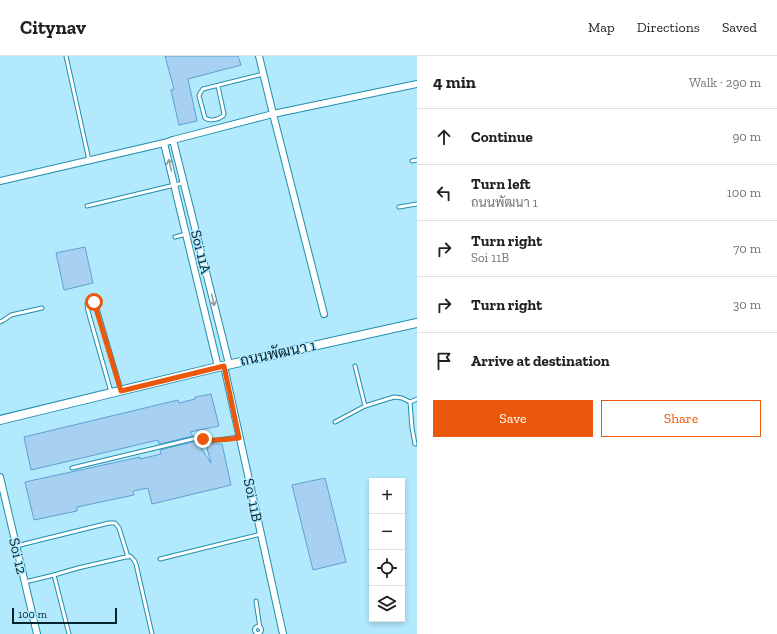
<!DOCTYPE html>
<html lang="en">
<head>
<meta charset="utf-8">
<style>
  :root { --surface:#fff; --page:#f6f6f6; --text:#202124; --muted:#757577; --line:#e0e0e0; --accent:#ea580c }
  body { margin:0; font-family:"Zilla Slab",Sarabun,serif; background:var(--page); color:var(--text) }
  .controls { position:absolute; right:12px; bottom:12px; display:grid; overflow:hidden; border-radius:0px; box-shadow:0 2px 6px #0003 }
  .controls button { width:36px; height:36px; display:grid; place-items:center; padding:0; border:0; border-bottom:1px solid var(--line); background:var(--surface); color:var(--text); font:20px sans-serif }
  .scale { position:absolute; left:12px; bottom:10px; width:105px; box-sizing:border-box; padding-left:4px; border:2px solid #052630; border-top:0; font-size:11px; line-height:14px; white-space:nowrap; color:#052630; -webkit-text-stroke:3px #b2e9fd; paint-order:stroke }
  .stop { position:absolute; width:12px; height:12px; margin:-9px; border:3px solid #ea580c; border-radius:50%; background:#fff }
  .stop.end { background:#ea580c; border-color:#fff; box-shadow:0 1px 4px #0008 }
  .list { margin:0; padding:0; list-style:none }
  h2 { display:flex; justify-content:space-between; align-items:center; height:52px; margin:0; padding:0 16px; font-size:17px }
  h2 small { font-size:13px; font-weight:400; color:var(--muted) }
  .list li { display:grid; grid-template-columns:26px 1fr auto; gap:12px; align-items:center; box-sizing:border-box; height:56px; padding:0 16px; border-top:1px solid var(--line) }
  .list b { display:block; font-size:15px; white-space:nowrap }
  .list p { margin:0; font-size:13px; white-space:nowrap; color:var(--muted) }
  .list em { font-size:13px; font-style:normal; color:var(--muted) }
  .actions { display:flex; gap:8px; padding:12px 16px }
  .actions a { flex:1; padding:9px 0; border:1px solid var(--accent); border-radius:0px; text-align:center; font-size:14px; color:var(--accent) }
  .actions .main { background:var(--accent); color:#fff }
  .icon { flex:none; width:22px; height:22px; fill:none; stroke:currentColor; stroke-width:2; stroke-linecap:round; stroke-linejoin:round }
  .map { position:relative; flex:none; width:417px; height:578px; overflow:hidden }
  header { display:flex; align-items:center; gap:24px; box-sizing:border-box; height:56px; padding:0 20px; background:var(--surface); border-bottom:1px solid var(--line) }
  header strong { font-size:19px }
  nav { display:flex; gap:22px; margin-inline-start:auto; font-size:14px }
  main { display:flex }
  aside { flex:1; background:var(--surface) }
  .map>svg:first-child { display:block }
  .building { fill:#a8d0f0; stroke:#5ca1d5 }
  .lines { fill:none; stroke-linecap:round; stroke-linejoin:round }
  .service-casing { stroke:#1f8ead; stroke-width:5 }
  .minor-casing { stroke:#1f8ead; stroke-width:8 }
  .secondary-casing { stroke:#1f8ead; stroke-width:10 }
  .service { stroke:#fff; stroke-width:3 }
  .minor { stroke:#fff; stroke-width:6 }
  .secondary { stroke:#fff; stroke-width:8 }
  .oneway { stroke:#8e9da2 }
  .route { stroke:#ea580c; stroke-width:5 }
  .labels { text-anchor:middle; stroke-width:3; stroke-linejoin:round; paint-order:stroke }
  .street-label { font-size:15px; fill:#052630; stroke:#b2e9fd }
</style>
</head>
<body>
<header>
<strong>Citynav</strong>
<nav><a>Map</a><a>Directions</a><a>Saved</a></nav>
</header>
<main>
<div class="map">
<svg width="417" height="578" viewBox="0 0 417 578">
  <rect width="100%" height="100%" fill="#b2e9fd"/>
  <g class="building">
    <path d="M 165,0 L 238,0 L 241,9 L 188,23 L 197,65 L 179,69 L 171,34 L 174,33 Z"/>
    <path d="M 85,191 L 93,227 L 64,234 L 56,197 Z"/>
    <path d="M 211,338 L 219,370 L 190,376 L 193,380 L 159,388 L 158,384 L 31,414 L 24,381 L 178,344 L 179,347 L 195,343 L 195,341 Z"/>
    <path d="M 196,385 L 211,407 L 206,388 L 222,388 L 231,429 L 152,448 L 148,432 L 133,435 L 134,439 L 77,451 L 77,455 L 34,464 L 25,426 L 140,401 L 140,403 L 161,398 L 160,394 Z"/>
    <path d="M 325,422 L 346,506 L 313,514 L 292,429 Z"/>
  </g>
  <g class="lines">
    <g class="service-casing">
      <g id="service">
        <path d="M 66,0 L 89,104"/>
        <path d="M 218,30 L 224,58 L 223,60 C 219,63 210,66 205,62 L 199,40 L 200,37 L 203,33 L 263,18"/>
        <path d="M 412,105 L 417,104"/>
        <path d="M 87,150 L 183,127"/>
        <path d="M 399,151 L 417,148"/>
        <path d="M 175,181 L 186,178"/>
        <path d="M 0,266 L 4,264 L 11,259 L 42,252"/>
        <path d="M 355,310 L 365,350"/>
        <path d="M 111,336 L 88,255 L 87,248 L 88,245 L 92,244 L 96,249 L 121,334"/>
        <path d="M 335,366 L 365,350 L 394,341 L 402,342 L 410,346"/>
        <path d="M 415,388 L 412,372 L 410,346 L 417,343"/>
        <path d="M 72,412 L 197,382 L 210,385 L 239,381"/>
        <path d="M 16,490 L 109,467 L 115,467 L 119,472 L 128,501"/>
        <path d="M 160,503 L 261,478"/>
        <path d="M 54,519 L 78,512 L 130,500 L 134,504 L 136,508 L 152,578"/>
        <path d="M 25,526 L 54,519 L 69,578"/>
        <path d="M 256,545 L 260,572"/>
        <circle cx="258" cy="574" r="3.5"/>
      </g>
    </g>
    <g class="minor-casing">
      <g id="minor">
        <path d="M 259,0 L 273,58 L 324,258"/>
        <path d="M 173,84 L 229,308"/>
        <path d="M 164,87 L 218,311"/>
        <path d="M 0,125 L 164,87 L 173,84 L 273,58 L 417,28"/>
        <path d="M 224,310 L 283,578"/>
        <path d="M 0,421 L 37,578"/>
      </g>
    </g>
    <g class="secondary-casing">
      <path id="secondary" d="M 0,364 L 218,311 L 417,267"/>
    </g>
    <use href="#service" class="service"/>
    <use href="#minor" class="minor"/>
    <use href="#secondary" class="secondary"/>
  </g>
  <defs><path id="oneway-shaft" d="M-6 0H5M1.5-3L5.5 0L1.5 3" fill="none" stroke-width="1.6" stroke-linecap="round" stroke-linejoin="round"/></defs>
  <g class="oneway">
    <use href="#oneway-shaft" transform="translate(170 109) rotate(-104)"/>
    <use href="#oneway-shaft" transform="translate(213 244) rotate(76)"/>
  </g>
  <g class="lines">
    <path class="route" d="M 94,246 L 121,335 L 224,310 L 239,382 C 227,383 215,386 203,383"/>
  </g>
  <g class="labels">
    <g class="street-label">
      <text transform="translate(201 196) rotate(76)" y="5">Soi 11A</text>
      <text transform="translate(278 297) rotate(-12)" y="5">ถนนพัฒนา 1</text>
      <text transform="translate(253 444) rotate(78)" y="5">Soi 11B</text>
      <text transform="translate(18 500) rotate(77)" y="5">Soi 12</text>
    </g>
  </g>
</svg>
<div class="controls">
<button>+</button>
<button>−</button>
<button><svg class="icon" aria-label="locate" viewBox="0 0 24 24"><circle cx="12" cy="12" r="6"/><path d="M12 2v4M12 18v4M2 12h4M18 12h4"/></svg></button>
<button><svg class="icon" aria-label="layers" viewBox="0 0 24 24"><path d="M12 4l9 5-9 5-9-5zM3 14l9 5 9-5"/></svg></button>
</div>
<div class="scale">100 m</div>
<div class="stop" style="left:94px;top:246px"></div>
<div class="stop end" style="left:203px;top:383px"></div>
</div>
<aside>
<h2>4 min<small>Walk · 290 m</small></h2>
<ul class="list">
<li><svg class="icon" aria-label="ahead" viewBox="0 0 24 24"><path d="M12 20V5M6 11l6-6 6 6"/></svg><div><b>Continue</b></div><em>90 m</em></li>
<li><svg class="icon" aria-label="left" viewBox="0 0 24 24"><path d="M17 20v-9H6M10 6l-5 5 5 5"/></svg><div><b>Turn left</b><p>ถนนพัฒนา 1</p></div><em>100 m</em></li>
<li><svg class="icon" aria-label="right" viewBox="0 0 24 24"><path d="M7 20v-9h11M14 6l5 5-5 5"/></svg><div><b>Turn right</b><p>Soi 11B</p></div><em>70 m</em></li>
<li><svg class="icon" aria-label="right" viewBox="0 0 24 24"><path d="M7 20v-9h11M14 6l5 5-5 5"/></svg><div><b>Turn right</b></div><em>30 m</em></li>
<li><svg class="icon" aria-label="arrive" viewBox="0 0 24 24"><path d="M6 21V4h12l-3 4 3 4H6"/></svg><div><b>Arrive at destination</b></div></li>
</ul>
<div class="actions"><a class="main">Save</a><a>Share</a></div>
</aside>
</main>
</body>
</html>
